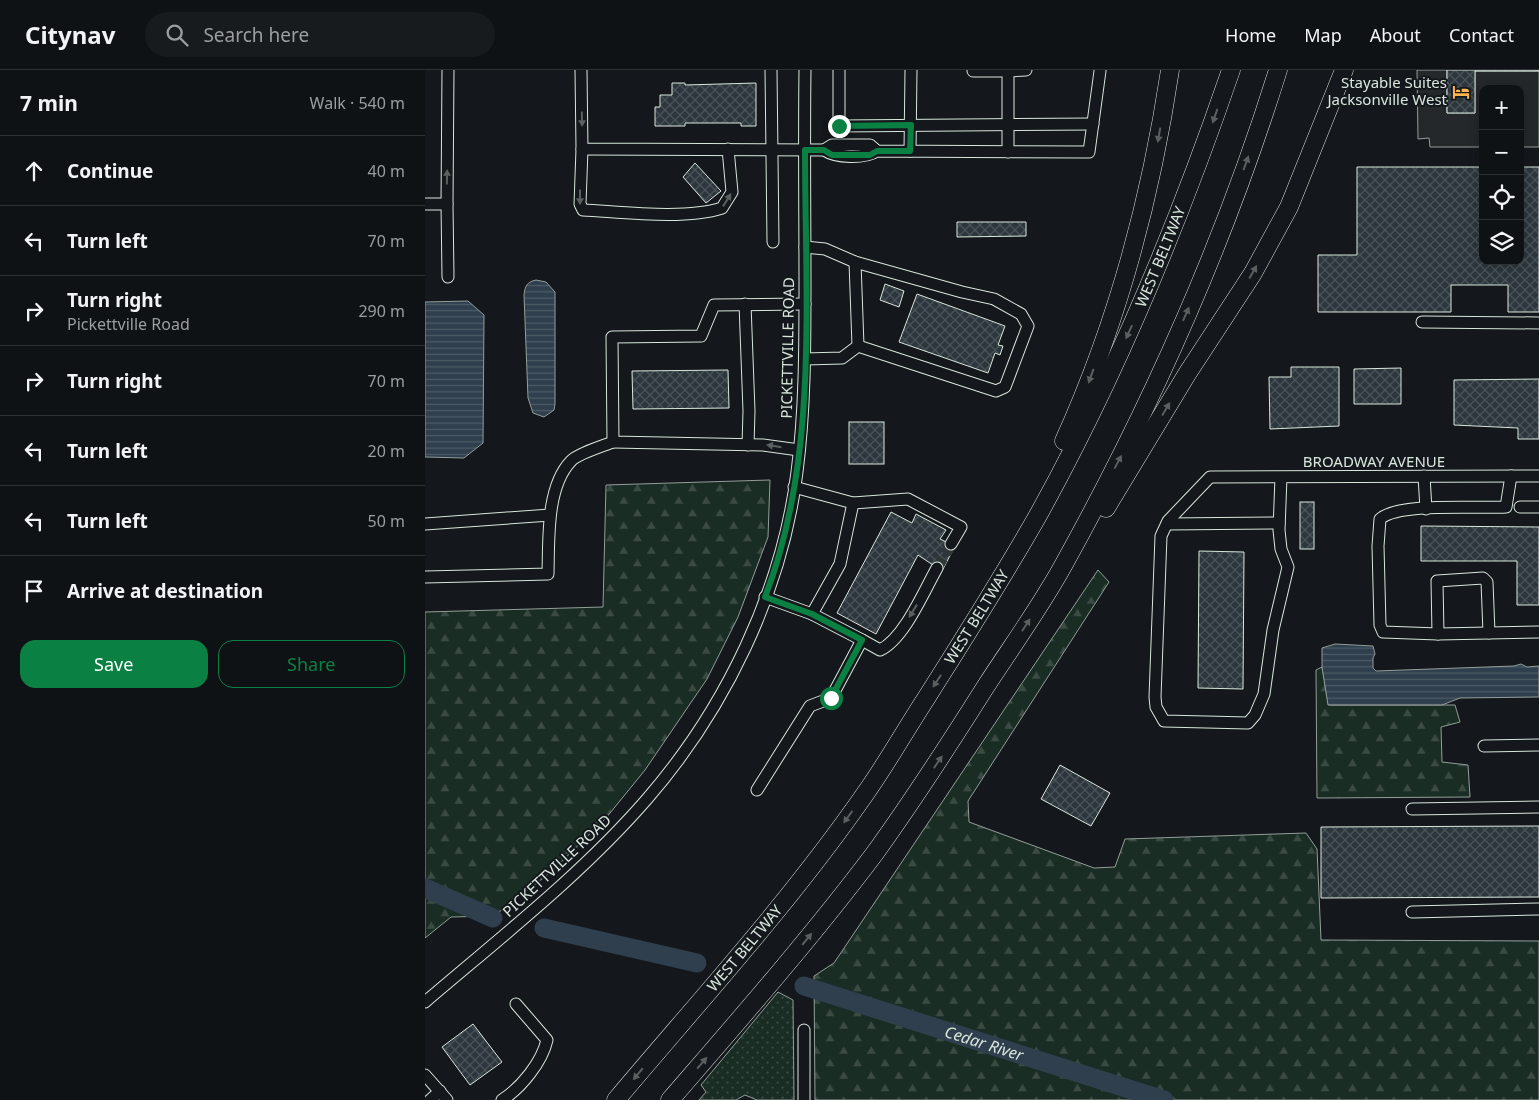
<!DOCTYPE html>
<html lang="en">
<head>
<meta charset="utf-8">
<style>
  :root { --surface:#0f1215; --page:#181b1e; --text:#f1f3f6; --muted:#9b9ea0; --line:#2f3234; --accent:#0b8043 }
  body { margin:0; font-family:"Noto Sans",sans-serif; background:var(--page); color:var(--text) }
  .controls { position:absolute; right:15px; top:15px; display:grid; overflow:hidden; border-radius:10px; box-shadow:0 2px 12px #0003 }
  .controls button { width:45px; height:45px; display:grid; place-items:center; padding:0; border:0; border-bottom:1px solid var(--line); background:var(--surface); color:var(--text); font:25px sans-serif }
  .stop { position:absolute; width:15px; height:15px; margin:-11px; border:4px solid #0b8043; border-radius:50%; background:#fff }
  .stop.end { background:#0b8043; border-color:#fff; box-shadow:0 1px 5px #0008 }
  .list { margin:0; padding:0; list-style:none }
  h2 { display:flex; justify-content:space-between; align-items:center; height:65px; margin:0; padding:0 20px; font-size:21px }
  h2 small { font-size:16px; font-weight:400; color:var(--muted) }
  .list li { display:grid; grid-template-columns:32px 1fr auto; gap:15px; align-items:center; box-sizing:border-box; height:70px; padding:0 20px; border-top:1px solid var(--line) }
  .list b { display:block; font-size:19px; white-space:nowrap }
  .list p { margin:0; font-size:16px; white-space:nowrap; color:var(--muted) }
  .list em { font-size:16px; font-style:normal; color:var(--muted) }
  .actions { display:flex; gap:10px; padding:15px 20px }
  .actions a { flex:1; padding:11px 0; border:1px solid var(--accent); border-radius:15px; text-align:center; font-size:18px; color:var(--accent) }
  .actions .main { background:var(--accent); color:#fff }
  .icon { flex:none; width:28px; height:28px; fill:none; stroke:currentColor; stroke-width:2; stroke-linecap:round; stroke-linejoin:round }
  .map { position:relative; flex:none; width:1114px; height:1030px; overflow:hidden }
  header { display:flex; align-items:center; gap:30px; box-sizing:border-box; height:70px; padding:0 25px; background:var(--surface); border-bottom:1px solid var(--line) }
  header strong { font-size:24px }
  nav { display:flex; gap:28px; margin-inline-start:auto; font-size:18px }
  .search { width:350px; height:45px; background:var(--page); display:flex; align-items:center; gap:12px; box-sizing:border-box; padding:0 18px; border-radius:28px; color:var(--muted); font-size:19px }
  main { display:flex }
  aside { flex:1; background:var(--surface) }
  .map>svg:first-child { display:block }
  .grass { fill:url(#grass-dots); stroke:#939e99 }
  .forest { fill:url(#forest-firs); stroke:#939e99 }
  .parking { fill:#24282b; stroke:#939e99 }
  .water { fill:url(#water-rules); stroke:#939e99 }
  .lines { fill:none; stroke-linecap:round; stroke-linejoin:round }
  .river { stroke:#2f3f4d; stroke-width:19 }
  .building { fill:url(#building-cross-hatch); stroke:#d8e6dc }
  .minor-tunnel { stroke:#313739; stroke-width:11; stroke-dasharray:11 5.5; stroke-linecap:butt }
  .minor-casing { stroke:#d8e6dc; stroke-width:13 }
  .highway-casing { stroke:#d8e6dc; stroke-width:19 }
  .minor { stroke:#14181c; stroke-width:11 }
  .highway { stroke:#14181c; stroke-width:18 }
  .oneway { fill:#59605f }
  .route { stroke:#0b8043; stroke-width:6 }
  .labels { text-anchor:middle; stroke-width:4; stroke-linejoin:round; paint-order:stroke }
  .poi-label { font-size:15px; fill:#d8e6dc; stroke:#14181c; text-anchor:end }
  .street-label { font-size:15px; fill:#d8e6dc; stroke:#14181c }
  .water-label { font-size:16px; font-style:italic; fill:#d8e6dc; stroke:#14181c }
</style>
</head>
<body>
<header>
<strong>Citynav</strong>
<div class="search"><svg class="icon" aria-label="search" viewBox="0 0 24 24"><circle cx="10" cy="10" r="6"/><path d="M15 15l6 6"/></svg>Search here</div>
<nav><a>Home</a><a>Map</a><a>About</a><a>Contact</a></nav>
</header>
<main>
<aside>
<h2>7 min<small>Walk · 540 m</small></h2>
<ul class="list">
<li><svg class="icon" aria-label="ahead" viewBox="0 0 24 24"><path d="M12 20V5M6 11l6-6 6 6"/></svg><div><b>Continue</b></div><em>40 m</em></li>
<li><svg class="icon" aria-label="left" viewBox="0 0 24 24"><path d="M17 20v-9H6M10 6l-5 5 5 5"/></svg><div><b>Turn left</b></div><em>70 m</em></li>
<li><svg class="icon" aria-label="right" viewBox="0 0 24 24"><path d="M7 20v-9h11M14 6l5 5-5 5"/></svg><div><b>Turn right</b><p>Pickettville Road</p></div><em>290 m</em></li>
<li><svg class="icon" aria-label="right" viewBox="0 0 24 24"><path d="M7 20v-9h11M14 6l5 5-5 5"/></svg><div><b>Turn right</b></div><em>70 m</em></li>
<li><svg class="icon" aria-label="left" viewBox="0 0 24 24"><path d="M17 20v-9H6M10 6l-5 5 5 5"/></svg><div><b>Turn left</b></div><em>20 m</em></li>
<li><svg class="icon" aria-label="left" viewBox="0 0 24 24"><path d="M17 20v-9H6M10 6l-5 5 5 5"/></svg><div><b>Turn left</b></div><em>50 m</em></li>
<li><svg class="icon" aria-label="arrive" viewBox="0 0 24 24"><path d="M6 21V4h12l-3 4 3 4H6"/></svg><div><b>Arrive at destination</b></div></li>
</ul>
<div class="actions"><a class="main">Save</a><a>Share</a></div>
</aside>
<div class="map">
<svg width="1114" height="1030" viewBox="0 0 1114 1030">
  <defs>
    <pattern id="grass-dots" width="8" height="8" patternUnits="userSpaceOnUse" patternTransform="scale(1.25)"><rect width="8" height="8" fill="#1a2d24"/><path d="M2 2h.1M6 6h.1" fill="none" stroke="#3b4b43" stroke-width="1.8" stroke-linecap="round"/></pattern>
    <pattern id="forest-firs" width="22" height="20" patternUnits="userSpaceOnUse" patternTransform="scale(1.25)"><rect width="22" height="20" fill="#1a2d24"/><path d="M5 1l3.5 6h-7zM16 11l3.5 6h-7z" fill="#3b4b43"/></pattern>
    <pattern id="water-rules" width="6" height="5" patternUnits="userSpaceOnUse" patternTransform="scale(1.25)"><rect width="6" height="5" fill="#2f3f4d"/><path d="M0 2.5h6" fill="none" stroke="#4c5b66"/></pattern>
    <pattern id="building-cross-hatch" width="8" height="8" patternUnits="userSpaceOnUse" patternTransform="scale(1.25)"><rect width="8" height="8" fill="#2c363c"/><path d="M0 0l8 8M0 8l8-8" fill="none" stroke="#4a5358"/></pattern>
  </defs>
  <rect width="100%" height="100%" fill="#14181c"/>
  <path class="grass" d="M 353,922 L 368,930 L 369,1030 L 332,1030 L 320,1025 L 311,1030 L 274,1030 L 281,1022 L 276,1015 Z"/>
  <g class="forest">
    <path d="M 345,410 L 343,467 L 313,547 L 282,609 L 220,700 L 181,748 L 126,802 L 69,846 L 26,847 L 0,868 L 0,542 L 178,537 L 181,415 Z"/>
    <path d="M 673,500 L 684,512 L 543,731 L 544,752 L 669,798 L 690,797 L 700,769 L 881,763 L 892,779 L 896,870 L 1114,871 L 1114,1030 L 390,1030 L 389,906 L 409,893 Z"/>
    <path d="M 897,597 L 904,635 L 1030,635 L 1035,652 L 1016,657 L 1017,692 L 1043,695 L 1045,727 L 892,728 L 891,600 Z"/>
  </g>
  <path class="parking" d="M 992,0 L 1022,0 L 1022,43 L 1050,43 L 1050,1 L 1114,1 L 1114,77 L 1095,77 L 1095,19 L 1058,19 L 1058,77 L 1005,77 L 1004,68 L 993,69 Z"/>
  <g class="water">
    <path d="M 111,210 L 121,212 L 130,222 L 130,334 L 129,340 L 119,347 L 108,343 L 103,328 L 99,225 C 100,216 102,212 111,210 Z"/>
    <path d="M 43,231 L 59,245 L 58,373 L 39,388 L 0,387 L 0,232 Z"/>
    <path d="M 910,574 L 948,576 L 950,584 L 948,588 L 948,598 L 951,601 L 1089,596 L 1096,594 L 1102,597 L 1114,596 L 1114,627 L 1035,628 L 1017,635 L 903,635 L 897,597 L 897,578 Z"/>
  </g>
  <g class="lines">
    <g class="river">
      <path d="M 0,818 L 68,848"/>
      <path d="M 119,858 L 272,893"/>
      <path id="s1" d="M 379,916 L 739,1030"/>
    </g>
  </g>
  <g class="building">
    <path d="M 1022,0 L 1114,0 L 1114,1 L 1050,1 L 1050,43 L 1022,43 Z"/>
    <path d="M 247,13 L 260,13 L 260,15 L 331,13 L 331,56 L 316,56 L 316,53 L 260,53 L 260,56 L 230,56 L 230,37 L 235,37 L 235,25 L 247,25 Z"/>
    <path d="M 270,93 L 296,121 L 281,133 L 258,107 Z"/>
    <path d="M 932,97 L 1058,97 L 1058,191 L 1095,191 L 1095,97 L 1114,97 L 1114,242 L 1083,242 L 1083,215 L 1026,215 L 1026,242 L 893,242 L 893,185 L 932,185 Z"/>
    <path d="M 532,152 L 601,152 L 601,166 L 532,167 Z"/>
    <path d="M 460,214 L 479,221 L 474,237 L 455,230 Z"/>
    <path d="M 492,224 L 580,256 L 573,275 L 578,276 L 575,285 L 570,283 L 563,303 L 474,272 Z"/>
    <path d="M 866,297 L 914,297 L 914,356 L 845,359 L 844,307 L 866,307 Z"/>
    <path d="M 976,298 L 976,334 L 929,334 L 929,299 Z"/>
    <path d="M 303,300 L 304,338 L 208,339 L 207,301 Z"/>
    <path d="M 1114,309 L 1114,369 L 1093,369 L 1093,358 L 1029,355 L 1029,310 Z"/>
    <rect x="424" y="352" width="35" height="42"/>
    <rect x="875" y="432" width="14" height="47"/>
    <path d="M 466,442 L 487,453 L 491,444 L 521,460 L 515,469 L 530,476 L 517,501 L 493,485 L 451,564 L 412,543 Z"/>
    <path d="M 996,456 L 1114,457 L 1114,535 L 1092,535 L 1092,491 L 996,491 Z"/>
    <path d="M 774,481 L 819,482 L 818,619 L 773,618 Z"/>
    <path d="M 635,695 L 685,723 L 666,756 L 616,729 Z"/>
    <path d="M 1114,756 L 1114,827 L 896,828 L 896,757 Z"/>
    <path d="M 48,954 L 77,992 L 45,1015 L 17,977 Z"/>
  </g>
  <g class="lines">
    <path class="minor-tunnel" d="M 512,498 L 526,474"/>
    <g class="minor-casing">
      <g id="minor">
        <path d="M 156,0 L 157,79 L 399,80"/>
        <path d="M 346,0 L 348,172"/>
        <path d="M 414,0 L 414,56 L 668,54"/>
        <path d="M 548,1 L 583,1 L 583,82"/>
        <path d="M 583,1 L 601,0"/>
        <path d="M 157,79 L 155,134 L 158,140 C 197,142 261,150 297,138 L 307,122 L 303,79"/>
        <path d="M 452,81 L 445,75 L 407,75 L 399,80 C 411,88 439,89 452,81 L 664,82 L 675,1"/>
        <path d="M 485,81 L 486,0"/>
        <path d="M 0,134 L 22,134 L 23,0"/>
        <path d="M 22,134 L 23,207"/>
        <path d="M 380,177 L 400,179 L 430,192 L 537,222 L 569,229 L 596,244 L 603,256 L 580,317 L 571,321 L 433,276 L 417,288 L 380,289"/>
        <path d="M 430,192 L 433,276"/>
        <path d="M 320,234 L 324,341 L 323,375"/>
        <path d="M 997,252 L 1114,253"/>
        <path d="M 374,380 L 338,375 L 188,372 L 187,267 L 276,266 L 289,235 L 380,234"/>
        <path d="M 999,406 L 1001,439"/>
        <path d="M 1086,406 L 1081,437 C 1053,439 974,432 955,449 L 953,476 L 955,555 L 958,562 L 1013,564 L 1114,562"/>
        <path d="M 856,407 L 854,460 L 856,479 L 863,497 L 848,560 L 839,624 L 830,645 L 823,653 L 739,651 L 731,637 L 730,627 L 736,466 L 743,451 L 785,407 L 1114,406"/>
        <path d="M 428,433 L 483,429 L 536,457 L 526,474"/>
        <path d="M 1095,437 L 1114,437"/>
        <path d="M 0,454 L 125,445"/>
        <path d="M 742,454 L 854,453"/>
        <path d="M 0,507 L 123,504 C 124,470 121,417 146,391 C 152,384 178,376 188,372"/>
        <path d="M 340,527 L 387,544 L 415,494 L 428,433 L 369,417"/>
        <path d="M 1013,564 L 1012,511 L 1058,508 L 1062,512 L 1064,563"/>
        <path d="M 437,570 L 455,580 C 479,569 499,521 512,498"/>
        <path d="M 1059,676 L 1114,675"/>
        <path d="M 332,720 L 385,636 L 406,628 L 437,570 L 387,544"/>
        <path d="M 987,739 L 1114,737"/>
        <path d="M 987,842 L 1114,839"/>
        <path d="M 0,932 C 76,867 156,805 222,729 C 300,639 357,522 372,402 C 380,340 380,278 380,215 C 380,143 379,72 380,0"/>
        <path d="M 379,960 L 379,1030"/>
        <path d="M 0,1005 L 22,1030"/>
        <path d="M 5,1030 L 15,1021"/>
        <path d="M 77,1030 C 96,1018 117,992 122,970 L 91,934"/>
      </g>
    </g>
    <g class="highway-casing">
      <g id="highway">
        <path d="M 639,371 C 692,254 726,127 745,0"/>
        <path d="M 681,438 L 762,304 L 828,203 L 864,137 L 919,0"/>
        <path id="s2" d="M 191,1030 C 276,929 365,832 440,724 C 462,693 481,659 502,627 C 541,565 580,504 616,440 C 693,300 754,152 806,0"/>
        <path d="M 245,1030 C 315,949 386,868 450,783 C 489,729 525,673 561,616 C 587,576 616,536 639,494 C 726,337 800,171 853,0"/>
      </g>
    </g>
    <use href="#minor" class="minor"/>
    <use href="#highway" class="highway"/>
  </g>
  <defs><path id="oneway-solid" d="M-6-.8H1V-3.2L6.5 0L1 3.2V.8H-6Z" transform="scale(1.25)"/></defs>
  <g class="oneway">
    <use href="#oneway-solid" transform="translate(790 46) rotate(109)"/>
    <use href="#oneway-solid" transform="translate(157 49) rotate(89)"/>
    <use href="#oneway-solid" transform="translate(734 65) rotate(100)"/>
    <use href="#oneway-solid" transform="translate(821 93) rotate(-70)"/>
    <use href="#oneway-solid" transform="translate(22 107) rotate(-89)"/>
    <use href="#oneway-solid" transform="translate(155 127) rotate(90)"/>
    <use href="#oneway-solid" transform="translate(302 130) rotate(-58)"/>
    <use href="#oneway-solid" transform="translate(828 202) rotate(-60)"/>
    <use href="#oneway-solid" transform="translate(761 244) rotate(-66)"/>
    <use href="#oneway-solid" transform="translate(704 262) rotate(114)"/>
    <use href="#oneway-solid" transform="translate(666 306) rotate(110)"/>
    <use href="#oneway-solid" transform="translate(741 339) rotate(-59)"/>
    <use href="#oneway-solid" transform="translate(349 376) rotate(-171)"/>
    <use href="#oneway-solid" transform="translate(693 392) rotate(-62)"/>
    <use href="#oneway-solid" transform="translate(488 541) rotate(122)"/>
    <use href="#oneway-solid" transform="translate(601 555) rotate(-57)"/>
    <use href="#oneway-solid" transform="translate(512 611) rotate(123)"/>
    <use href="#oneway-solid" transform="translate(513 692) rotate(-56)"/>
    <use href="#oneway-solid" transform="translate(423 747) rotate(126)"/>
    <use href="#oneway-solid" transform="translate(382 869) rotate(-51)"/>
    <use href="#oneway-solid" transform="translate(277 993) rotate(-49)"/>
    <use href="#oneway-solid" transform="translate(213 1004) rotate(130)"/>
  </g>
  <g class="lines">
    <path class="route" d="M 406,628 L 437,570 L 387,544 L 340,527 C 394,388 380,227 380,80 L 399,80 L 407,85 L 445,85 L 452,81 L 485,81 L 486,55 L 414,56"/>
  </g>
  <defs>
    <g id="hotel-bare" transform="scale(1.35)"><path d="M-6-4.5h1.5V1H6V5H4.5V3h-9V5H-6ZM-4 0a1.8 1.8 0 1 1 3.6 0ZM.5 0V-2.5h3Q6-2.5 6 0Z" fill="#ffb74d" stroke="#14181c" stroke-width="2.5" paint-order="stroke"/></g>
  </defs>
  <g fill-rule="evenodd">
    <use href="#hotel-bare" x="1036" y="22"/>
  </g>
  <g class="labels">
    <g class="poi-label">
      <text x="1022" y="18">Stayable Suites<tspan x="1022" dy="17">Jacksonville West</tspan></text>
    </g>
    <g class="street-label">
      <text dy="5" stroke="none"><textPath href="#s2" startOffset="1009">WEST BELTWAY</textPath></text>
      <text transform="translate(363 278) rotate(-89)" y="5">PICKETTVILLE ROAD</text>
      <text x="949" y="397">BROADWAY AVENUE</text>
      <text dy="5" stroke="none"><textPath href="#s2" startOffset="604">WEST BELTWAY</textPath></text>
      <text transform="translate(132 796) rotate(-43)" y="5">PICKETTVILLE ROAD</text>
      <text dy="5" stroke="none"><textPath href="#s2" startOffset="199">WEST BELTWAY</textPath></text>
    </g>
    <g class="water-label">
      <text dy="6" stroke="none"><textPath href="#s1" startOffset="189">Cedar River</textPath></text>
    </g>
  </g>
</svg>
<div class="controls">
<button>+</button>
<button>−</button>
<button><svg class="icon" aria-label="locate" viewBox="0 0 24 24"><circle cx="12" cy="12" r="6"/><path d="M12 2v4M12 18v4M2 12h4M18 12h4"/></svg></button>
<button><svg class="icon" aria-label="layers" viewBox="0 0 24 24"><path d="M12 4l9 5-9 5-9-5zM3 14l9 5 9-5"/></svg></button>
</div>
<div class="stop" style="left:406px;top:628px"></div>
<div class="stop end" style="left:414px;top:56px"></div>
</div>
</main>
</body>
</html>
